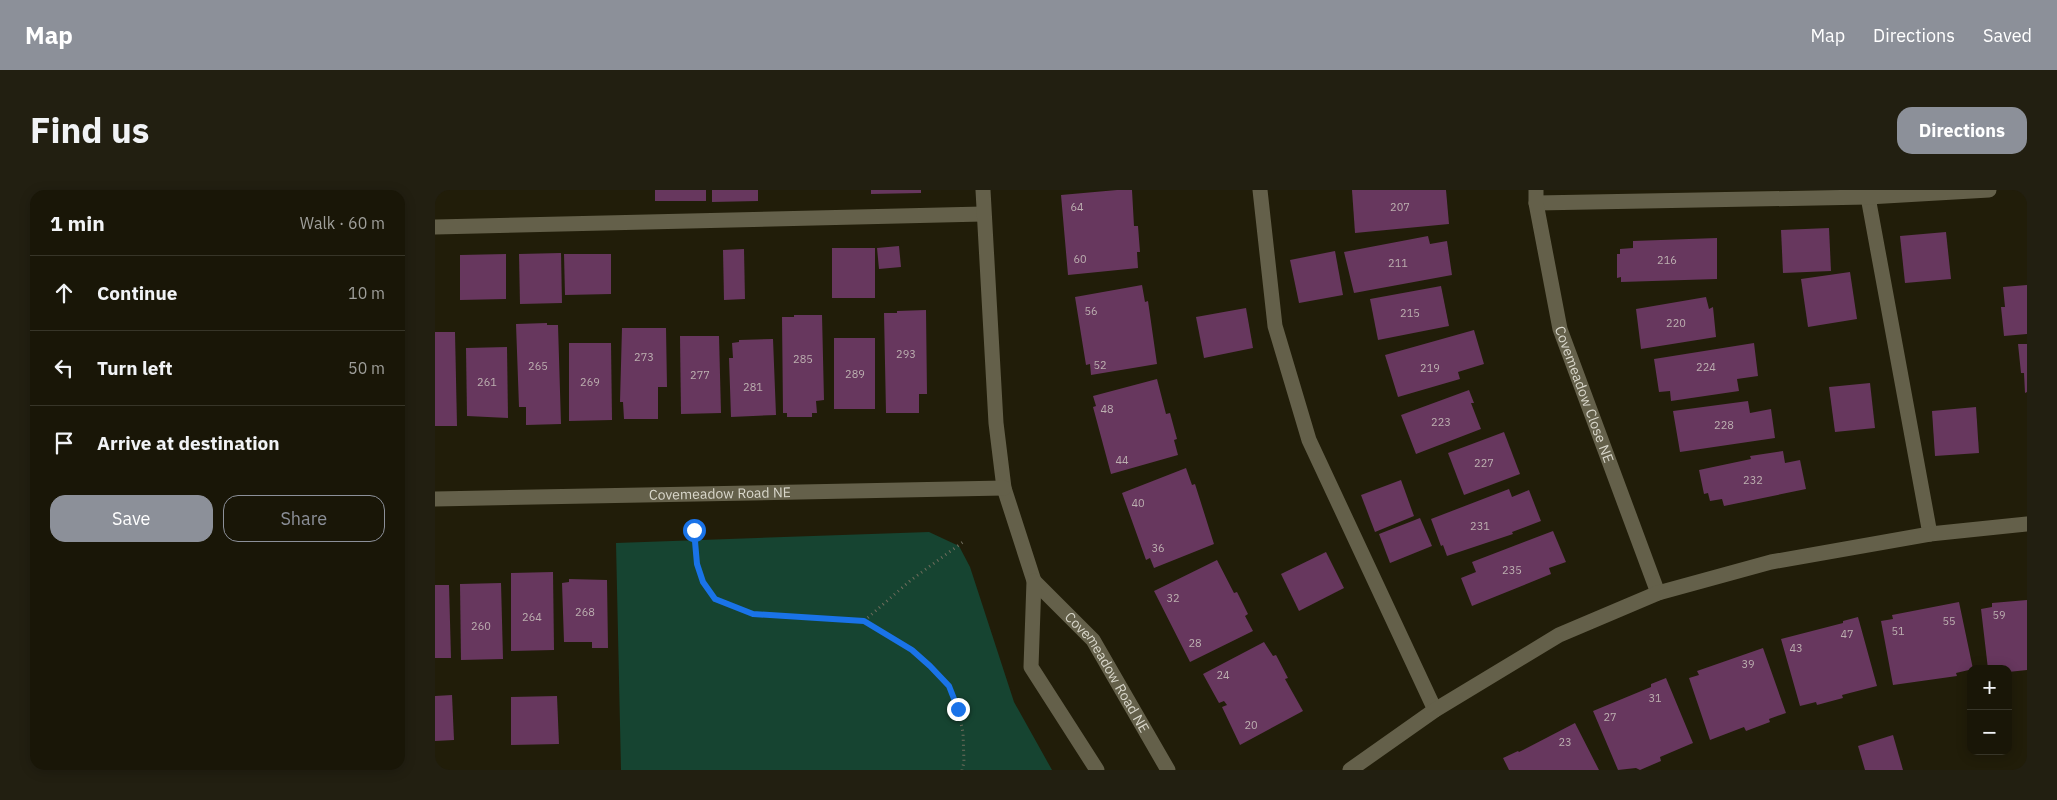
<!DOCTYPE html>
<html lang="en">
<head>
<meta charset="utf-8">
<style>
  :root { --surface:#191607; --page:#221f11; --text:#f1f3f6; --muted:#9f9f9b; --line:#373528; --accent:#8c9099 }
  body { margin:0; font-family:"IBM Plex Sans",sans-serif; background:var(--page); color:var(--text) }
  .controls { position:absolute; right:15px; bottom:15px; display:grid; overflow:hidden; border-radius:10px; box-shadow:0 2px 12px #0003 }
  .controls button { width:45px; height:45px; display:grid; place-items:center; padding:0; border:0; border-bottom:1px solid var(--line); background:var(--surface); color:var(--text); font:25px sans-serif }
  .stop { position:absolute; width:15px; height:15px; margin:-11px; border:4px solid #1a73e8; border-radius:50%; background:#fff }
  .stop.end { background:#1a73e8; border-color:#fff; box-shadow:0 1px 5px #0008 }
  .list { margin:0; padding:0; list-style:none }
  h2 { display:flex; justify-content:space-between; align-items:center; height:65px; margin:0; padding:0 20px; font-size:21px }
  h2 small { font-size:16px; font-weight:400; color:var(--muted) }
  .list li { display:grid; grid-template-columns:32px 1fr auto; gap:15px; align-items:center; box-sizing:border-box; height:75px; padding:0 20px; border-top:1px solid var(--line) }
  .list b { display:block; font-size:19px; white-space:nowrap }
  .list em { font-size:16px; font-style:normal; color:var(--muted) }
  .actions { display:flex; gap:10px; padding:15px 20px }
  .actions a { flex:1; padding:11px 0; border:1px solid var(--accent); border-radius:15px; text-align:center; font-size:18px; color:var(--accent) }
  .actions .main { background:var(--accent); color:#fff }
  .icon { flex:none; width:28px; height:28px; fill:none; stroke:currentColor; stroke-width:2; stroke-linecap:round; stroke-linejoin:round }
  .map { position:relative; flex:none; width:1592px; height:580px; overflow:hidden; border-radius:15px }
  header { display:flex; align-items:center; gap:30px; box-sizing:border-box; height:70px; padding:0 25px; background:var(--accent); color:#fff }
  header strong { font-size:24px }
  nav { display:flex; gap:28px; margin-inline-start:auto; font-size:18px }
  .intro { display:flex; align-items:center; justify-content:space-between; box-sizing:border-box; height:120px; padding:0 30px }
  h1 { margin:0; font-size:35px }
  .button { padding:12px 22px; border-radius:15px; background:var(--accent); color:#fff; font-size:18px; font-weight:700 }
  main { display:flex; gap:30px; padding:0 30px }
  aside { flex:1; background:var(--surface); border-radius:15px; box-shadow:0 2px 12px #0003 }
  .map>svg:first-child { display:block }
  .green { fill:#164431 }
  .building { fill:#67375e }
  .lines { fill:none; stroke-linecap:round; stroke-linejoin:round }
  .path { stroke:#706d5d; stroke-width:3; stroke-dasharray:1 4; stroke-linecap:butt }
  .lane { stroke:#64604a; stroke-width:15 }
  .street { stroke:#64604a; stroke-width:15 }
  .route { stroke:#1a73e8; stroke-width:6 }
  .labels { text-anchor:middle; stroke-width:4; stroke-linejoin:round; paint-order:stroke }
  .number-label { font-size:11px; fill:#bcafb0 }
  .street-label { font-size:14px; fill:#d9d7cb; stroke:#090702 }
</style>
</head>
<body>
<header>
<strong>Map</strong>
<nav><a>Map</a><a>Directions</a><a>Saved</a></nav>
</header>
<div class="intro"><h1>Find us</h1><a class="button">Directions</a></div>
<main>
<aside>
<h2>1 min<small>Walk · 60 m</small></h2>
<ul class="list">
<li><svg class="icon" aria-label="ahead" viewBox="0 0 24 24"><path d="M12 20V5M6 11l6-6 6 6"/></svg><div><b>Continue</b></div><em>10 m</em></li>
<li><svg class="icon" aria-label="left" viewBox="0 0 24 24"><path d="M17 20v-9H6M10 6l-5 5 5 5"/></svg><div><b>Turn left</b></div><em>50 m</em></li>
<li><svg class="icon" aria-label="arrive" viewBox="0 0 24 24"><path d="M6 21V4h12l-3 4 3 4H6"/></svg><div><b>Arrive at destination</b></div></li>
</ul>
<div class="actions"><a class="main">Save</a><a>Share</a></div>
</aside>
<div class="map">
<svg width="1592" height="580" viewBox="0 0 1592 580">
  <rect width="100%" height="100%" fill="#211d09"/>
  <path class="green" d="M 494,342 L 524,356 L 535,377 L 579,512 L 617,580 L 186,580 L 181,353 Z"/>
  <g class="building">
    <rect x="220" y="0" width="51" height="11"/>
    <path d="M 277,0 L 323,0 L 323,11 L 277,12 Z"/>
    <path d="M 436,0 L 486,0 L 486,3 L 436,4 Z"/>
    <path d="M 682,0 L 697,0 L 699,36 L 703,36 L 705,62 L 702,62 L 703,78 L 633,85 L 626,5 Z"/>
    <path d="M 917,0 L 1011,0 L 1014,34 L 920,43 Z"/>
    <path d="M 1394,38 L 1396,81 L 1348,83 L 1346,40 Z"/>
    <path d="M 1511,42 L 1516,89 L 1470,93 L 1465,46 Z"/>
    <path d="M 993,46 L 995,54 L 1012,51 L 1017,85 L 919,103 L 909,62 Z"/>
    <path d="M 1282,48 L 1282,89 L 1186,92 L 1186,87 L 1182,88 L 1182,64 L 1185,64 L 1185,59 L 1198,58 L 1198,51 Z"/>
    <path d="M 464,56 L 466,77 L 444,79 L 442,58 Z"/>
    <rect x="397" y="58" width="43" height="50"/>
    <path d="M 309,59 L 310,109 L 289,110 L 288,60 Z"/>
    <path d="M 900,61 L 908,105 L 864,113 L 855,70 Z"/>
    <path d="M 126,63 L 127,113 L 85,114 L 84,64 Z"/>
    <path d="M 71,64 L 71,109 L 25,110 L 25,65 Z"/>
    <path d="M 129,64 L 176,64 L 176,104 L 130,105 Z"/>
    <path d="M 1415,82 L 1422,129 L 1373,137 L 1366,89 Z"/>
    <path d="M 707,95 L 710,112 L 713,111 L 722,174 L 656,185 L 655,174 L 651,175 L 640,107 Z"/>
    <path d="M 1592,95 L 1592,144 L 1569,146 L 1566,117 L 1570,117 L 1568,97 Z"/>
    <path d="M 1006,96 L 1014,136 L 943,150 L 935,109 Z"/>
    <path d="M 1271,107 L 1274,119 L 1278,117 L 1281,147 L 1206,159 L 1201,119 Z"/>
    <path d="M 811,118 L 818,158 L 769,168 L 761,127 Z"/>
    <path d="M 491,120 L 492,204 L 484,204 L 484,223 L 451,223 L 449,123 L 462,123 L 462,121 Z"/>
    <path d="M 359,125 L 387,125 L 389,210 L 381,211 L 382,223 L 377,223 L 377,227 L 352,227 L 352,223 L 348,223 L 347,127 L 359,127 Z"/>
    <path d="M 112,133 L 112,135 L 123,135 L 126,234 L 91,235 L 91,217 L 84,217 L 81,134 Z"/>
    <path d="M 187,138 L 231,138 L 232,197 L 223,197 L 223,229 L 189,229 L 188,212 L 185,212 Z"/>
    <path d="M 1039,140 L 1049,174 L 1023,182 L 1025,189 L 963,207 L 950,165 Z"/>
    <path d="M 0,142 L 20,142 L 22,236 L 0,236 Z"/>
    <path d="M 245,146 L 284,146 L 286,223 L 246,224 Z"/>
    <rect x="399" y="148" width="41" height="71"/>
    <path d="M 338,149 L 341,225 L 296,227 L 294,168 L 298,168 L 297,153 L 304,152 L 304,150 Z"/>
    <path d="M 134,153 L 176,153 L 177,230 L 134,231 Z"/>
    <path d="M 1319,153 L 1323,186 L 1302,189 L 1304,201 L 1236,211 L 1235,201 L 1224,202 L 1219,169 Z"/>
    <path d="M 1583,154 L 1592,154 L 1592,202 L 1590,203 L 1589,183 L 1586,183 Z"/>
    <path d="M 72,157 L 73,228 L 32,226 L 31,158 Z"/>
    <path d="M 722,189 L 731,224 L 735,223 L 742,249 L 739,250 L 743,265 L 676,284 L 658,217 L 661,216 L 658,206 Z"/>
    <path d="M 1435,193 L 1440,238 L 1400,242 L 1394,197 Z"/>
    <path d="M 1034,200 L 1039,213 L 1036,213 L 1046,239 L 981,264 L 966,225 Z"/>
    <path d="M 1313,211 L 1315,223 L 1336,219 L 1340,248 L 1245,262 L 1238,221 Z"/>
    <path d="M 1541,217 L 1544,263 L 1500,266 L 1497,221 Z"/>
    <path d="M 1069,242 L 1085,284 L 1029,305 L 1013,263 Z"/>
    <path d="M 1348,261 L 1350,273 L 1365,270 L 1371,299 L 1289,316 L 1287,309 L 1275,311 L 1273,303 L 1269,304 L 1264,280 L 1316,269 L 1315,266 Z"/>
    <path d="M 751,278 L 757,295 L 760,294 L 779,354 L 719,378 L 715,368 L 711,370 L 687,303 Z"/>
    <path d="M 966,290 L 979,326 L 940,342 L 926,305 Z"/>
    <path d="M 1074,299 L 1077,307 L 1094,300 L 1106,331 L 1077,342 L 1078,344 L 1012,366 L 1008,355 L 1006,356 L 996,329 Z"/>
    <path d="M 985,328 L 997,356 L 955,373 L 944,344 Z"/>
    <path d="M 1118,341 L 1131,372 L 1114,378 L 1116,384 L 1037,416 L 1026,388 L 1041,382 L 1037,372 Z"/>
    <path d="M 891,362 L 909,398 L 864,421 L 846,384 Z"/>
    <path d="M 782,370 L 799,403 L 802,402 L 813,424 L 810,426 L 818,441 L 755,472 L 719,401 Z"/>
    <path d="M 118,382 L 119,460 L 76,461 L 76,383 Z"/>
    <path d="M 134,389 L 172,390 L 173,458 L 157,458 L 157,452 L 129,452 L 127,393 L 134,392 Z"/>
    <path d="M 66,393 L 68,469 L 26,470 L 25,394 Z"/>
    <path d="M 0,395 L 14,395 L 16,468 L 0,468 Z"/>
    <path d="M 1592,410 L 1592,480 L 1573,482 L 1573,479 L 1553,479 L 1546,419 L 1557,417 L 1557,413 Z"/>
    <path d="M 1524,412 L 1538,479 L 1521,483 L 1522,486 L 1458,495 L 1446,431 L 1458,429 L 1457,425 Z"/>
    <path d="M 1423,427 L 1442,496 L 1407,505 L 1408,508 L 1382,515 L 1381,512 L 1365,516 L 1346,449 L 1408,433 L 1408,431 Z"/>
    <path d="M 829,452 L 838,466 L 841,465 L 853,488 L 850,489 L 868,521 L 805,555 L 787,517 L 792,515 L 789,511 L 784,513 L 768,484 Z"/>
    <path d="M 1328,458 L 1351,523 L 1334,529 L 1335,532 L 1311,541 L 1309,537 L 1275,550 L 1254,488 L 1264,485 L 1262,481 Z"/>
    <path d="M 1231,488 L 1258,553 L 1225,567 L 1226,571 L 1205,580 L 1201,578 L 1183,580 L 1158,521 L 1216,497 L 1216,494 Z"/>
    <path d="M 17,505 L 19,550 L 0,551 L 0,506 Z"/>
    <path d="M 122,506 L 124,554 L 76,555 L 76,507 Z"/>
    <path d="M 1140,533 L 1164,580 L 1074,580 L 1068,568 L 1083,561 L 1084,562 Z"/>
    <path d="M 1458,545 L 1468,580 L 1430,580 L 1423,556 Z"/>
  </g>
  <g class="lines">
    <g class="path">
      <path d="M 259,340 L 262,374 L 267,392 L 280,409 L 318,424 L 429,431 L 477,460 L 495,476 L 514,496 L 523,519 L 528,543 L 529,572 L 527,580"/>
      <path d="M 429,431 L 476,390 L 528,352"/>
    </g>
    <g class="lane">
      <path d="M 825,0 L 840,136 L 874,250 L 1000,520"/>
      <path d="M 1433,7 L 1495,344"/>
      <path d="M 1101,13 L 1433,7 L 1554,0"/>
      <path d="M 0,37 L 548,24"/>
    </g>
    <g class="street">
      <path d="M 548,0 L 561,233 L 569,298 L 599,391 L 596,477 L 662,580"/>
      <path id="s1" d="M 1101,0 L 1101,13 L 1125,139 L 1223,403"/>
      <path id="s2" d="M 0,309 L 569,298"/>
      <path id="s3" d="M 599,391 L 658,450 L 733,580"/>
      <path d="M 915,580 L 1000,520 L 1124,445 L 1223,403 L 1336,372 L 1495,344 L 1592,334"/>
    </g>
  </g>
  <g class="lines">
    <path class="route" d="M 259,340 L 262,374 L 268,392 L 280,409 L 318,424 L 429,431 L 477,460 L 495,476 L 514,496 L 523,519"/>
  </g>
  <g class="labels">
    <g class="number-label">
      <text x="642" y="21">64</text>
      <text x="965" y="21">207</text>
      <text x="645" y="73">60</text>
      <text x="1232" y="74">216</text>
      <text x="963" y="77">211</text>
      <text x="656" y="125">56</text>
      <text x="975" y="127">215</text>
      <text x="1241" y="137">220</text>
      <text x="471" y="168">293</text>
      <text x="209" y="171">273</text>
      <text x="368" y="173">285</text>
      <text x="665" y="179">52</text>
      <text x="103" y="180">265</text>
      <text x="1271" y="181">224</text>
      <text x="995" y="182">219</text>
      <text x="420" y="188">289</text>
      <text x="265" y="189">277</text>
      <text x="52" y="196">261</text>
      <text x="155" y="196">269</text>
      <text x="318" y="201">281</text>
      <text x="672" y="223">48</text>
      <text x="1006" y="236">223</text>
      <text x="1289" y="239">228</text>
      <text x="687" y="274">44</text>
      <text x="1049" y="277">227</text>
      <text x="1318" y="294">232</text>
      <text x="703" y="317">40</text>
      <text x="1045" y="340">231</text>
      <text x="723" y="362">36</text>
      <text x="1077" y="384">235</text>
      <text x="738" y="412">32</text>
      <text x="150" y="426">268</text>
      <text x="1564" y="429">59</text>
      <text x="97" y="431">264</text>
      <text x="1514" y="435">55</text>
      <text x="46" y="440">260</text>
      <text x="1463" y="445">51</text>
      <text x="1412" y="448">47</text>
      <text x="760" y="457">28</text>
      <text x="1361" y="462">43</text>
      <text x="1313" y="478">39</text>
      <text x="788" y="489">24</text>
      <text x="1220" y="512">31</text>
      <text x="1175" y="531">27</text>
      <text x="816" y="539">20</text>
      <text x="1130" y="556">23</text>
    </g>
    <g class="street-label">
      <text dy="5" stroke="none"><textPath href="#s1" startOffset="211">Covemeadow Close NE</textPath></text>
      <text dy="5" stroke="none"><textPath href="#s2" startOffset="285">Covemeadow Road NE</textPath></text>
      <text dy="5" stroke="none"><textPath href="#s3" startOffset="118">Covemeadow Road NE</textPath></text>
    </g>
  </g>
</svg>
<div class="controls">
<button>+</button>
<button>−</button>
</div>
<div class="stop" style="left:259px;top:340px"></div>
<div class="stop end" style="left:523px;top:519px"></div>
</div>
</main>
</body>
</html>
